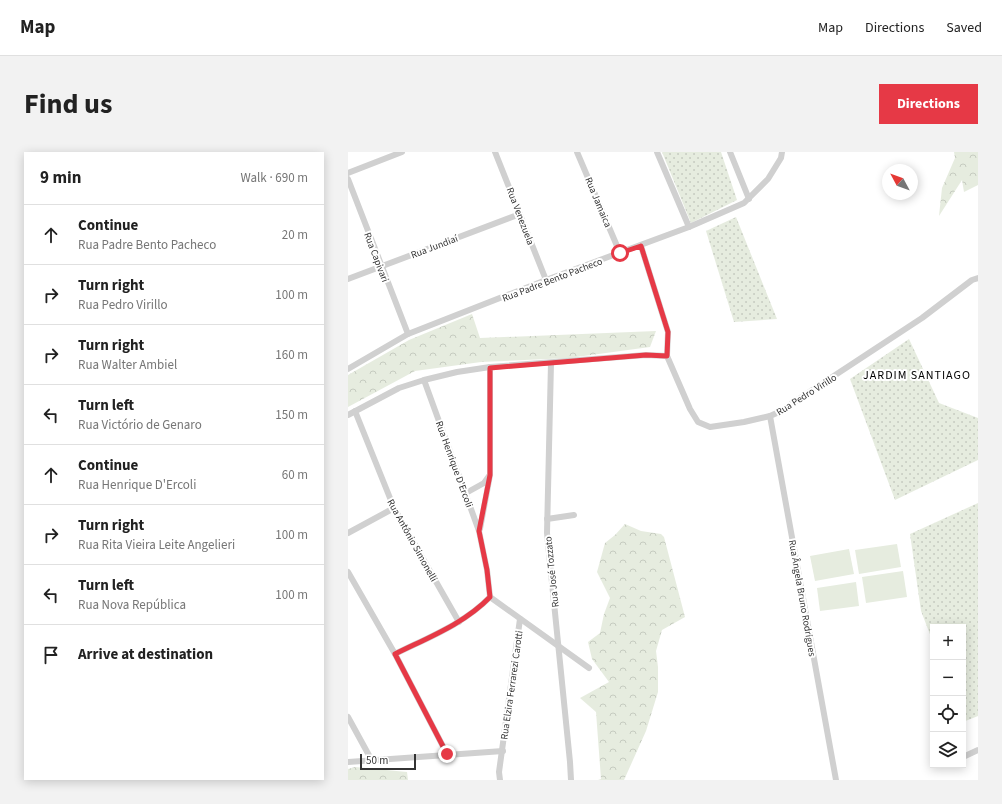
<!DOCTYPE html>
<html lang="en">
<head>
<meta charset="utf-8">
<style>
  :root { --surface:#fff; --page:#f2f2f2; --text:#222; --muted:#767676; --line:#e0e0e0; --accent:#e63946 }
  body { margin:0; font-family:"Source Sans 3",sans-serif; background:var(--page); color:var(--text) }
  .controls { position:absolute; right:12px; bottom:12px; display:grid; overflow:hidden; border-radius:0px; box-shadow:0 2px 10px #0003 }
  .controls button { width:36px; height:36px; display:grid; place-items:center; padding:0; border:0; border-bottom:1px solid var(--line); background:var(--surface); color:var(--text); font:20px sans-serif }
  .compass { position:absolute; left:534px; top:12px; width:36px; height:36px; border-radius:50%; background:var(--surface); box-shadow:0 2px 10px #0003; rotate:311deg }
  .scale { position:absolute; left:12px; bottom:10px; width:56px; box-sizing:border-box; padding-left:4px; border:2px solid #333; border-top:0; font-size:11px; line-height:14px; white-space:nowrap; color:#333; -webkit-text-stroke:3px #fff; paint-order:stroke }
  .stop { position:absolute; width:12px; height:12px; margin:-9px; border:3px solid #e63946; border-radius:50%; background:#fff }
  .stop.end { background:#e63946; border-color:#fff; box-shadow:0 1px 4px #0008 }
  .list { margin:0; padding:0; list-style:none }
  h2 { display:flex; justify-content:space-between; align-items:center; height:52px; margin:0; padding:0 16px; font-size:17px }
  h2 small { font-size:13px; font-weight:400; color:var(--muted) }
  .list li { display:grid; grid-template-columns:26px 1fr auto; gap:12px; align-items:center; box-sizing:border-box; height:60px; padding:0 16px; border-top:1px solid var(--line) }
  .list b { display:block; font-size:15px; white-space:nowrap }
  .list p { margin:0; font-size:13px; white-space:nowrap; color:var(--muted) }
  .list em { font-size:13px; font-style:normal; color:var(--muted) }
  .icon { flex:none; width:22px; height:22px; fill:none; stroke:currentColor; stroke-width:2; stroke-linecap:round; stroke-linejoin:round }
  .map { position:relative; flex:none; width:630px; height:628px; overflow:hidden; border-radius:0px }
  header { display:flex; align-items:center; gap:24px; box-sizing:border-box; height:56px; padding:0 20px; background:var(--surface); border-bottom:1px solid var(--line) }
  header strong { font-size:19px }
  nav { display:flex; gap:22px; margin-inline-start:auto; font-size:14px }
  .intro { display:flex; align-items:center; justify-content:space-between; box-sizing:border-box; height:96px; padding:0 24px }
  h1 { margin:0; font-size:28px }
  .button { padding:10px 18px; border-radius:0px; background:var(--accent); color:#fff; font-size:14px; font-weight:700 }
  main { display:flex; gap:24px; padding:0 24px }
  aside { flex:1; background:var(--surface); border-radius:0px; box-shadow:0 2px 10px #0003 }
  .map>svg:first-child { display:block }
  .grass { fill:url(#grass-dots) }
  .forest { fill:url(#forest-crowns) }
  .pitch { fill:#e6ecdf }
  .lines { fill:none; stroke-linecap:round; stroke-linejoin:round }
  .minor { stroke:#d0d0d0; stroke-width:6 }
  .route { stroke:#e63946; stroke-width:5 }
  .labels { text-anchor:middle; stroke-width:4; stroke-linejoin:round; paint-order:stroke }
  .street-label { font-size:10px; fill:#333; stroke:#fff }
  .quarter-label { font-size:12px; letter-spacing:1px; fill:#000; stroke:#fff }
</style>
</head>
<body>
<header>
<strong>Map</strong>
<nav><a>Map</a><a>Directions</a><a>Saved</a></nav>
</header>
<div class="intro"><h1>Find us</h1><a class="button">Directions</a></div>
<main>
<aside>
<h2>9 min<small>Walk · 690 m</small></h2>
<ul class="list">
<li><svg class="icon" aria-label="ahead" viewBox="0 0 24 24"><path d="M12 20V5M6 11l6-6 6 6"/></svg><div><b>Continue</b><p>Rua Padre Bento Pacheco</p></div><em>20 m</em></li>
<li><svg class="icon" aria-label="right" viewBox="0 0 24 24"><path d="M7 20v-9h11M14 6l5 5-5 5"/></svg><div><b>Turn right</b><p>Rua Pedro Virillo</p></div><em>100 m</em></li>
<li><svg class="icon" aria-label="right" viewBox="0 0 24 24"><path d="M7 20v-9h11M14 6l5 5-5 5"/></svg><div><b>Turn right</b><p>Rua Walter Ambiel</p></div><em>160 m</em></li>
<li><svg class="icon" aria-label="left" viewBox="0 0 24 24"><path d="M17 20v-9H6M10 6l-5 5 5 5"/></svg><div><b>Turn left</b><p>Rua Victório de Genaro</p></div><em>150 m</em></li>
<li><svg class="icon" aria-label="ahead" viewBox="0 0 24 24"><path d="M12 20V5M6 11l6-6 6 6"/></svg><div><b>Continue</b><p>Rua Henrique D'Ercoli</p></div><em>60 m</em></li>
<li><svg class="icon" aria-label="right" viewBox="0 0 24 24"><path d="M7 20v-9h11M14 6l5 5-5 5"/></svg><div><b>Turn right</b><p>Rua Rita Vieira Leite Angelieri</p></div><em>100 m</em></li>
<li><svg class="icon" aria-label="left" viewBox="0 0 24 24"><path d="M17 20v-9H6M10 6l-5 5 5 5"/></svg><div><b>Turn left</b><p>Rua Nova República</p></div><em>100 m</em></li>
<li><svg class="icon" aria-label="arrive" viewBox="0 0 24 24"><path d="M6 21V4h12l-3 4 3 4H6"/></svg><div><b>Arrive at destination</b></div></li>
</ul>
</aside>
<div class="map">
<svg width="630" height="628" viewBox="0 0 630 628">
  <defs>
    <pattern id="grass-dots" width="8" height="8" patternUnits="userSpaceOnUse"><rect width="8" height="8" fill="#e6ecdf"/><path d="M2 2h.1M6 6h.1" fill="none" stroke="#c6cbc0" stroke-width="1.8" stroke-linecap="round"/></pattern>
    <pattern id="forest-crowns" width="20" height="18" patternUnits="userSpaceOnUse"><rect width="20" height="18" fill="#e6ecdf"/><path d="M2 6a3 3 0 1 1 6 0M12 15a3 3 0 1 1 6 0" fill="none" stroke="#c6cbc0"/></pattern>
  </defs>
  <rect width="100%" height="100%" fill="#fff"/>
  <g class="grass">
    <path d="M 314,0 L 373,0 L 389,48 L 343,71 Z"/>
    <path d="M 388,65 L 429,167 L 386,170 L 358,79 Z"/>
    <path d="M 561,187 L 591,251 L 630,266 L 630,308 L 547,348 L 502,227 Z"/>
    <path d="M 630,351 L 630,564 L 615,570 L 615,475 L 585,475 L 585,490 L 573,459 L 562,382 Z"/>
  </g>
  <g class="forest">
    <path d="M 606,0 L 630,0 L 630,33 L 616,40 L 614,28 L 591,64 L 594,36 L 607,6 Z"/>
    <path d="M 124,162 L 132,186 L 308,179 L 302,195 L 221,206 L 133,210 L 67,219 L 0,255 L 0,223 L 61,188 Z"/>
    <path d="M 277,372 L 293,379 L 313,382 L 316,385 L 337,465 L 314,478 L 308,499 L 310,515 L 310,540 L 298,579 L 276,628 L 250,628 L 253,627 L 248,560 L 232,546 L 261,530 L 244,507 L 240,490 L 252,481 L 256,462 L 262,446 L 249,420 L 257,391 L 267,383 Z"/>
    <path d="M 7,615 L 59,620 L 60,628 L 0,628 L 0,617 Z"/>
  </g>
  <g class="pitch">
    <path d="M 549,392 L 553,415 L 511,422 L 507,398 Z"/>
    <path d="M 501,397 L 506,422 L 467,429 L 462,404 Z"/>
    <path d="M 555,419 L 559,445 L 518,451 L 514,425 Z"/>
    <path d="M 508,430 L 511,454 L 472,459 L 469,436 Z"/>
  </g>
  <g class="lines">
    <g class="minor">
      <path d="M 147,0 L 198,128"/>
      <path d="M 229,0 L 272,101"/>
      <path d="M 309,0 L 341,75"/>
      <path d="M 382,0 L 401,47"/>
      <path d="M 0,21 L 54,0"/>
      <path d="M 0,27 L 60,182"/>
      <path d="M 293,94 L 320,180 L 319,204 L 342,257 L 350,270 L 362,275 L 396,270 L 422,264 L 431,260 L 574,166 L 624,128 L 630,126"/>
      <path d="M 0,127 L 172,62"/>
      <path d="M 203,211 L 199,381 L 222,610 L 223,628"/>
      <path d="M 0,217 L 60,182 L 198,128 L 341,75 L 396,51 L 420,27 L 433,6 L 434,0"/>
      <path d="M 76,228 L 131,379 L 139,418 L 142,445"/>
      <path d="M 7,259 L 46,356 L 111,470"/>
      <path d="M 0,263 L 51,236 L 76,228 L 109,220 L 142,215 L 298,203 L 319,204"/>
      <path d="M 422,264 L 488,628"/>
      <path d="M 118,341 L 136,331 L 141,324"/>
      <path d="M 199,367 L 226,363"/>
      <path d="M 132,377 L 142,323 L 142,215"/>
      <path d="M 0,381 L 46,356"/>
      <path d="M 0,420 L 47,502 L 99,602"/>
      <path d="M 142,445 L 241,516"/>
      <path d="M 47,502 C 79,486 116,472 142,445"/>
      <path d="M 0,565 L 23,607"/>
      <path d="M 615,605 L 630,598"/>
      <path d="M 0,610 L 155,599"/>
      <path d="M 152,628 L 151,620 L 172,467"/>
    </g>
  </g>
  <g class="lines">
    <path class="route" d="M 99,602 L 47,502 C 79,486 116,472 142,445 L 139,418 L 131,379 L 142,323 L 142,216 L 298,203 L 319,204 L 320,180 L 293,94 L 272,101"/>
  </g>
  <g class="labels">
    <g class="street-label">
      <text transform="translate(251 50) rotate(67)" y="4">Rua Jamaica</text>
      <text transform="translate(173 64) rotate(69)" y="4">Rua Venezuela</text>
      <text transform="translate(86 94) rotate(-21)" y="4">Rua Jundiaí</text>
      <text transform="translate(29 105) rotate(69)" y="4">Rua Capivari</text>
      <text transform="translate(204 127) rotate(-21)" y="4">Rua Padre Bento Pacheco</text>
      <text transform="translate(458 242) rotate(-32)" y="4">Rua Pedro Virillo</text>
      <text transform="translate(107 312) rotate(70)" y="4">Rua Henrique D'Ercoli</text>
      <text transform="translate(65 388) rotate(61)" y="4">Rua Antônio Simonelli</text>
      <text transform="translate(203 420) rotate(-96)" y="4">Rua José Tozzato</text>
      <text transform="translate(455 446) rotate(80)" y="4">Rua Ângela Bruno Rodrigues</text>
      <text transform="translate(163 533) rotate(-82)" y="4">Rua Elzira Ferrarezi Carotti</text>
    </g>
    <g class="quarter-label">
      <text x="569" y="227">JARDIM SANTIAGO</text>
    </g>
  </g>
</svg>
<div class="controls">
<button>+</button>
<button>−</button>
<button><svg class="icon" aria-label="locate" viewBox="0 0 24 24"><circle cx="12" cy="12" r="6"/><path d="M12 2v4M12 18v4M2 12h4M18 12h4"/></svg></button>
<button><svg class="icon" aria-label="layers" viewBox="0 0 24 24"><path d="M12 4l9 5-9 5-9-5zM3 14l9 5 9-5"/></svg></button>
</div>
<svg class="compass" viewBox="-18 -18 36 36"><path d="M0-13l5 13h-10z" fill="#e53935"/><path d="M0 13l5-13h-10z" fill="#767676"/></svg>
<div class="scale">50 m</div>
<div class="stop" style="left:272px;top:101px"></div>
<div class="stop end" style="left:99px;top:602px"></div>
</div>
</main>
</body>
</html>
